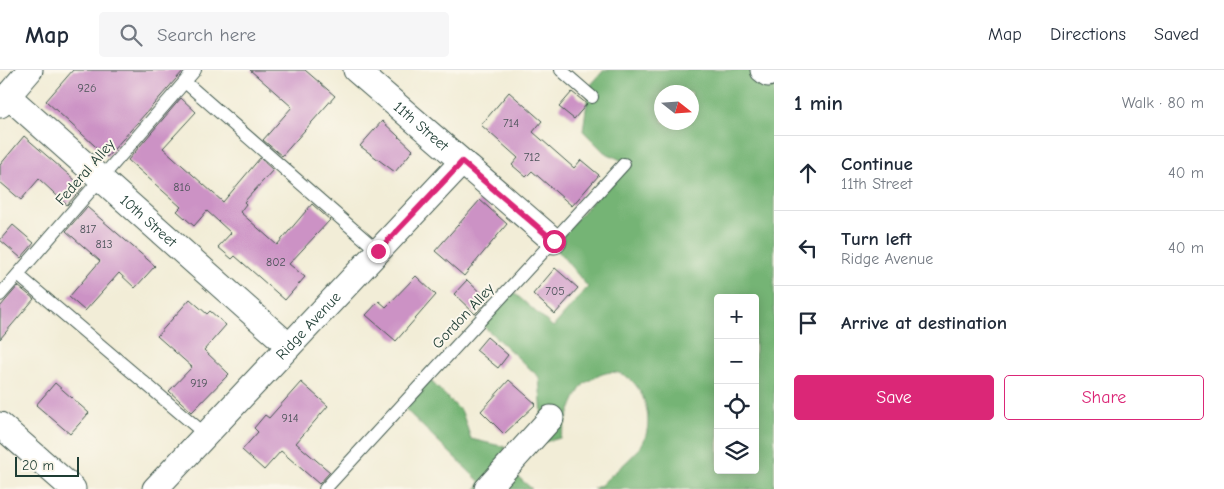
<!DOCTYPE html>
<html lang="en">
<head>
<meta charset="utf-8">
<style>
  :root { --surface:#fff; --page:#f6f6f7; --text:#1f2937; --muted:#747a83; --line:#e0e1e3; --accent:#db2777 }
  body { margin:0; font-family:"Comic Neue",sans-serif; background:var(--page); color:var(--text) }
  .controls { position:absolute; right:15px; bottom:15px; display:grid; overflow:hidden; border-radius:5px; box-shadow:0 2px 12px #0003 }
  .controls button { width:45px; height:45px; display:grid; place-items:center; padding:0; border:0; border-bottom:1px solid var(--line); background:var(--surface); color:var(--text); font:25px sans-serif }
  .compass { position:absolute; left:654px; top:15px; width:45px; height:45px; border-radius:50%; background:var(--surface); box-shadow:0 2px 12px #0003; rotate:107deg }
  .scale { position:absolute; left:15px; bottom:12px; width:64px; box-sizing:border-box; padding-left:5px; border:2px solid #1f3d34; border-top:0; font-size:14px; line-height:18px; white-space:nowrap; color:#1f3d34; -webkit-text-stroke:4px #fbf7ec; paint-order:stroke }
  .stop { position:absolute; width:15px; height:15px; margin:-11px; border:4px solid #db2777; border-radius:50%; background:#fff }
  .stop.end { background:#db2777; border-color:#fff; box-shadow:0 1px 5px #0008 }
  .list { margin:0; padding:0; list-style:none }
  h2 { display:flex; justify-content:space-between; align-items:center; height:65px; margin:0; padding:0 20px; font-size:21px }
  h2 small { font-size:16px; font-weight:400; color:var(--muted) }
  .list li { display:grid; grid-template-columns:32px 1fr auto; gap:15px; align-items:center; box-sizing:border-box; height:75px; padding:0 20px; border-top:1px solid var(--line) }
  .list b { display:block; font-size:19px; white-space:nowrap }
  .list p { margin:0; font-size:16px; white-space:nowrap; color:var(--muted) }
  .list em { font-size:16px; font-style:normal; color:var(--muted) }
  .actions { display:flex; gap:10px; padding:15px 20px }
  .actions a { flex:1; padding:11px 0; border:1px solid var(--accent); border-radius:5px; text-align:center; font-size:18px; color:var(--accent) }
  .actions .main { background:var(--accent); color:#fff }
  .icon { flex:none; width:28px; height:28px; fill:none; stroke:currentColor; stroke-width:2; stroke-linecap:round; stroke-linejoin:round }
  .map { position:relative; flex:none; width:774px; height:419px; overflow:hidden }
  header { display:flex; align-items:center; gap:30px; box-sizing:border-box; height:70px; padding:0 25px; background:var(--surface); border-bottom:1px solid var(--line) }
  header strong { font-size:24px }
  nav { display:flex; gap:28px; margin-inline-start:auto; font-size:18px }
  .search { width:350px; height:45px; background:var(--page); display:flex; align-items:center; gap:12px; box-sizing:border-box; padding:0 18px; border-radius:5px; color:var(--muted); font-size:19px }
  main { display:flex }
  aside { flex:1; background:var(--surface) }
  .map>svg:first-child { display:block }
  .forest { fill:#74b475; stroke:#4a7854; fill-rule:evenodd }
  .building { fill:#cc92c5 }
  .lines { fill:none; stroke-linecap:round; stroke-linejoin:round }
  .service-casing { stroke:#3f574c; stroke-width:14 }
  .minor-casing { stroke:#3f574c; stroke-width:27 }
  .service { stroke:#fff; stroke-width:12 }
  .minor { stroke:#fff; stroke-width:25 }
  .route { stroke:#db2777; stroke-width:6 }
  .labels { text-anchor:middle; stroke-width:4; stroke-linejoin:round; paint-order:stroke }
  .number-label { font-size:12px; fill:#4a5258 }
  .street-label { font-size:15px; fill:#1f3d34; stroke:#fbf7ec }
</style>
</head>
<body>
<header>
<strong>Map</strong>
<div class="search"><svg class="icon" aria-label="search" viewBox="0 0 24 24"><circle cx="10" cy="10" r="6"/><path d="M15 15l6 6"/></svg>Search here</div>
<nav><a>Map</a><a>Directions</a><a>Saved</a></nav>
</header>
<main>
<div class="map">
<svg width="774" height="419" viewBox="0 0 774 419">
  <rect width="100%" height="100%" fill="#fbf7ec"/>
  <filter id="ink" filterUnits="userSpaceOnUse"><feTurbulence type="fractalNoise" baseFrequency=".02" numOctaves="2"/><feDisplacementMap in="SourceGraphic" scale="10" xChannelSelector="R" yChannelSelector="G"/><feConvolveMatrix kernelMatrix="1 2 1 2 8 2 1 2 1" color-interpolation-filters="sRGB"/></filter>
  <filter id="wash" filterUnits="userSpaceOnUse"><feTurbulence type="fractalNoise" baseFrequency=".0096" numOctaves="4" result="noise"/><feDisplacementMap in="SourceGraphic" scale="20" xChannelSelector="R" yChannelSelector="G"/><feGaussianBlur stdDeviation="1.12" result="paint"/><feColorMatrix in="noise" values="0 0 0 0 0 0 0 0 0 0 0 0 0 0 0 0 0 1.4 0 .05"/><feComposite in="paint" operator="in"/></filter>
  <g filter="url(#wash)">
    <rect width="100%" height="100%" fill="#f2edd7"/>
    <g class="forest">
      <path d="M 604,0 L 774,0 L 774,419 L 593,419 L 601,415 C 612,403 634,388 642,374 C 660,345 634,285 596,307 C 592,309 586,312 583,315 C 572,330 567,351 560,368 L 544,372 L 539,307 L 480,253 L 511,220 L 553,257 L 588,217 L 553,175 L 627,93 L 604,82 L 583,61 L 589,17 ZM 662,22 L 692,22 L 692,52 L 662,52 ZM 718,228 L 755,228 L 755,400 L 718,400 Z"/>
      <path d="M 429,309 L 462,342 L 471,369 L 505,377 L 509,399 L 532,419 L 476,419 L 480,412 L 403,337 Z"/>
    </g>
    <g id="blocks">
      <g class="building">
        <path d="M 73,0 L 184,0 L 107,87 L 46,31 Z"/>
        <path d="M 250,0 L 305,0 L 335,26 L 282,86 L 263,70 L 292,37 Z"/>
        <path d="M 509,22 L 542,51 L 533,62 L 574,98 L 581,90 L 599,105 L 572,136 L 532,101 L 526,107 L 512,95 L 518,88 L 481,55 Z"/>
        <path d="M 572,22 L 587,34 L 574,49 L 559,37 Z"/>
        <path d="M 181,28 L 196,42 L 163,78 L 223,132 L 260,88 L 273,100 L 244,132 L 246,134 L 240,142 L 277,175 L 312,134 L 330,150 L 289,194 L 305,207 L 285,230 L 235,186 L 232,189 L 218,177 L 231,163 L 207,141 L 194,156 L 177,141 L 181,137 L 128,90 Z"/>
        <path d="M 382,51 L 413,80 L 395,102 L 360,76 Z"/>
        <path d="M 24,66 L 83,117 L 67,135 L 39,109 L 21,130 L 0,112 L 0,95 Z"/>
        <path d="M 480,130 L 507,154 L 464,206 L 435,181 Z"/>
        <path d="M 87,137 L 155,196 L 135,218 L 119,203 L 85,241 L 69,227 L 100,191 L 66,161 Z"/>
        <path d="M 13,155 L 34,173 L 21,188 L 0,170 Z"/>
        <path d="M 555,198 L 578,218 L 555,244 L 533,224 Z"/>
        <path d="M 416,206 L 436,225 L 396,271 L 366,245 L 379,231 L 386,237 Z"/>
        <path d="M 467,210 L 488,230 L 475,244 L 454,224 Z"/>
        <path d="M 18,216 L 34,229 L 0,269 L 0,237 Z"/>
        <path d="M 190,229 L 207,244 L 210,241 L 226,255 L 204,280 L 229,304 L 192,342 L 169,321 L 192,297 L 157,266 Z"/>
        <path d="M 487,267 L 508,285 L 498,298 L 476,280 Z"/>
        <path d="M 509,310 L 536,334 L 504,364 L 481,341 Z"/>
        <path d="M 301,312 L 328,336 L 296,373 L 330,402 L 319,414 L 281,381 L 264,400 L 242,380 L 258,362 L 254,358 L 265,345 L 269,348 Z"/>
        <path d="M 55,313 L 89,343 L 70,364 L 36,335 Z"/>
      </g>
    </g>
  </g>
  <g filter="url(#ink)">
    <use href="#blocks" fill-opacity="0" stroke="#3f574c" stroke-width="1"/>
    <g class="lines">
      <g class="service-casing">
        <g id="service">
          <path d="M 561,0 L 592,27"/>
          <path d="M 185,12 L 378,181"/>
          <path d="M 18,205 L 206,365"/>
          <path d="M 0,225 L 195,0"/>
          <path d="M 325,419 L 624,94"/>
        </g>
      </g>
      <g class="minor-casing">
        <g id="minor">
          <path id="s1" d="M 356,0 L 554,171"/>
          <path d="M 763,0 L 768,4"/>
          <path id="s2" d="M 8,26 L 289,276"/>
          <path d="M 0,35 L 30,0"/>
          <path d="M 0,355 L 73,419"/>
          <path id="s3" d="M 155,419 L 462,92"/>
          <path d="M 487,419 L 551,348"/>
        </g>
      </g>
      <use href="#service" class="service"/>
      <use href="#minor" class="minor"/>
    </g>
  </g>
  <g class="lines" filter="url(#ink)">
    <path class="route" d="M 378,181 L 462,92 L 554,171"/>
  </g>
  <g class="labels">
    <g class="number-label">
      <text x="87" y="22">926</text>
      <text x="511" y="57">714</text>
      <text x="532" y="91">712</text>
      <text x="182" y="121">816</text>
      <text x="88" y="163">817</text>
      <text x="104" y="178">813</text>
      <text x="276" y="196">802</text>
      <text x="555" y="225">705</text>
      <text x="199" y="317">919</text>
      <text x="290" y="352">914</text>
    </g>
    <g class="street-label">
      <text dy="5" stroke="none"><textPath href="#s1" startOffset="86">11th Street</textPath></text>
      <text transform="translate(85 102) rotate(-49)" y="5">Federal Alley</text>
      <text dy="5" stroke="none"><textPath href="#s2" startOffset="188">10th Street</textPath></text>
      <text transform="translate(463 246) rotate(-47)" y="5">Gordon Alley</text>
      <text dy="5" stroke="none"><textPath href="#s3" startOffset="224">Ridge Avenue</textPath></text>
    </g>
  </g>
</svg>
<div class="controls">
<button>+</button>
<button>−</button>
<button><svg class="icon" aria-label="locate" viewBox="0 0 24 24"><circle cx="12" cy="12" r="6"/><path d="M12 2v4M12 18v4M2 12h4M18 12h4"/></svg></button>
<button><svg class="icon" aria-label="layers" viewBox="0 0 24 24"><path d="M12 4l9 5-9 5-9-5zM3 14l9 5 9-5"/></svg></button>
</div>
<svg class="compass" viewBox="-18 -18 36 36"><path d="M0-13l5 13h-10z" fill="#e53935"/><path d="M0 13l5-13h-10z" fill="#747a83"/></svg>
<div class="scale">20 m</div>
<div class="stop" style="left:554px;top:171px"></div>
<div class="stop end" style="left:378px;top:181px"></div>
</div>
<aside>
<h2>1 min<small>Walk · 80 m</small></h2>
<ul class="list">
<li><svg class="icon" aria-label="ahead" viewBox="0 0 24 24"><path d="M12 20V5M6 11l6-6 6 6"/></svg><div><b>Continue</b><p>11th Street</p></div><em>40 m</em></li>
<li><svg class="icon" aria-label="left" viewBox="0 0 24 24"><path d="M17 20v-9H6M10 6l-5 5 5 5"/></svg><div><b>Turn left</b><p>Ridge Avenue</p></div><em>40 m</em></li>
<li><svg class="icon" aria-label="arrive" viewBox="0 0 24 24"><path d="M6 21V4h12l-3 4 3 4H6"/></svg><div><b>Arrive at destination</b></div></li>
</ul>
<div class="actions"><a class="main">Save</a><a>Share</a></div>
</aside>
</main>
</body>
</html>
